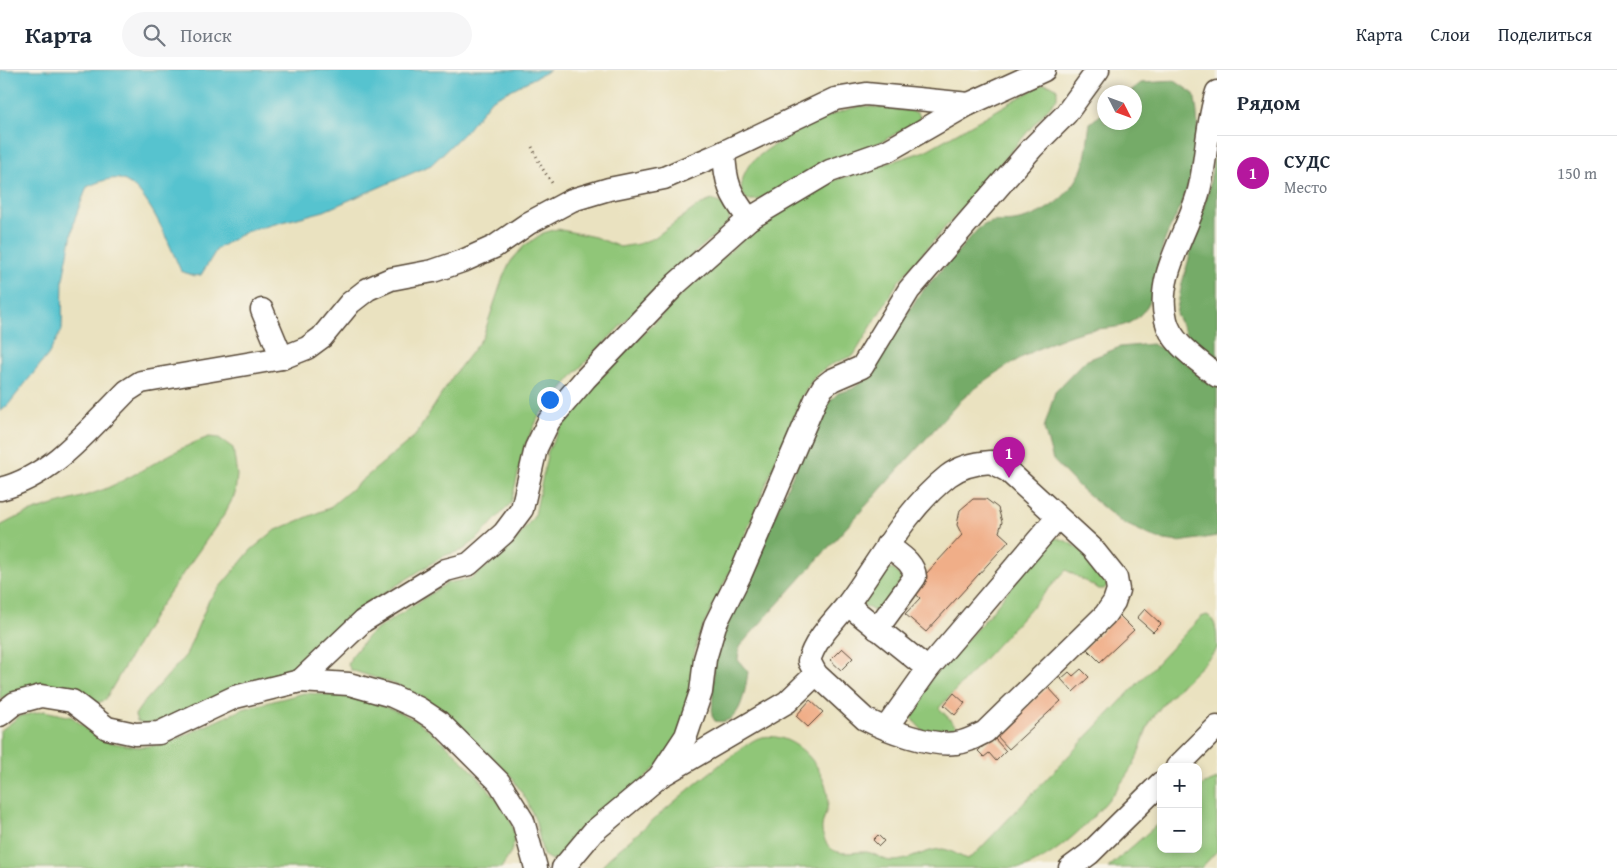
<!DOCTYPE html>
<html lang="ru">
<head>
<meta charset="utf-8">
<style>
  :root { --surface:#fff; --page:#f6f6f7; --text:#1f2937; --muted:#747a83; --line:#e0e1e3; --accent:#b5179e }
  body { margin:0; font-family:"Gentium Book Plus",serif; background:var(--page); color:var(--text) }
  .controls { position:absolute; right:15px; bottom:15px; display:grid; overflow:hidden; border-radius:10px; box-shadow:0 2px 8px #0003 }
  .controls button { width:45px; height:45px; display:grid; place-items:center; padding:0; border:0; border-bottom:1px solid var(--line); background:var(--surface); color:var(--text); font:25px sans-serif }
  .compass { position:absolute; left:1097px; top:15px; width:45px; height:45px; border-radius:50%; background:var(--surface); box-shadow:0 2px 8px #0003; rotate:132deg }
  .you { position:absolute; left:549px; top:329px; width:18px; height:18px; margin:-12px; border:4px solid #fff; border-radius:50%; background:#1a73e8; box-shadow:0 0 0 8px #1a73e833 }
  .badge { display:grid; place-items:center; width:32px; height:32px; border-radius:50%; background:var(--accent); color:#fff; font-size:16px; font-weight:700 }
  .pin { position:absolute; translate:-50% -41px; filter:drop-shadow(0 1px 2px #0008) }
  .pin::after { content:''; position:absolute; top:26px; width:18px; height:15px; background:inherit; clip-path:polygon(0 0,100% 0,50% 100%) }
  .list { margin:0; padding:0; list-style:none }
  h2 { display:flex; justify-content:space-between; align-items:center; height:65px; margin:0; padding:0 20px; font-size:21px }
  h2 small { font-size:16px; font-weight:400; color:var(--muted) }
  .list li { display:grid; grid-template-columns:32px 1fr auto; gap:15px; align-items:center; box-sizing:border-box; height:75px; padding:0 20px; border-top:1px solid var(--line) }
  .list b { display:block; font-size:19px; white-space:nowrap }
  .list p { margin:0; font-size:16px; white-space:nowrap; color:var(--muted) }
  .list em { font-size:16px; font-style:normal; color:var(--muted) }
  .icon { flex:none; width:28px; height:28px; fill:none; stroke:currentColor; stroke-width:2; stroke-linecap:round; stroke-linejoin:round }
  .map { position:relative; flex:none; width:1217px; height:798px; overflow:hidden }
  header { display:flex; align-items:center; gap:30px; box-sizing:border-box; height:70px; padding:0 25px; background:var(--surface); border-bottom:1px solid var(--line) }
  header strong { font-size:24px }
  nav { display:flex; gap:28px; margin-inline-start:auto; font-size:18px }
  .search { width:350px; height:45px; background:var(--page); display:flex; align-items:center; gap:12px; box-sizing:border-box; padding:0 18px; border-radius:28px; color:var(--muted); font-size:19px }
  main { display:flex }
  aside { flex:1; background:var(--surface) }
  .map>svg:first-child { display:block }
  .green { fill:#90c678; stroke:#66784b }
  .forest { fill:#74ab68; stroke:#586a43 }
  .water { fill:#57c3cf; stroke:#497676 }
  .building { fill:#f0ae88 }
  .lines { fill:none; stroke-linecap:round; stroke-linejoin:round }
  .minor-casing { stroke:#554636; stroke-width:25 }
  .path { stroke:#554636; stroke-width:3; stroke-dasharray:1 4; stroke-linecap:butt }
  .minor { stroke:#fff; stroke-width:22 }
</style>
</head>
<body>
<header>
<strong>Карта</strong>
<div class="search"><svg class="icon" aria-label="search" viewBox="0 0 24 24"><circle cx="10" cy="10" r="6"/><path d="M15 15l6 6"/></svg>Поиск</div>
<nav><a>Карта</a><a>Слои</a><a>Поделиться</a></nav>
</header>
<main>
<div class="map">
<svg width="1217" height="798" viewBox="0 0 1217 798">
  <rect width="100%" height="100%" fill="#f7f3e8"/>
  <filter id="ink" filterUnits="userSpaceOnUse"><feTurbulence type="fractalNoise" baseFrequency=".02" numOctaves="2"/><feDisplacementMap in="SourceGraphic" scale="10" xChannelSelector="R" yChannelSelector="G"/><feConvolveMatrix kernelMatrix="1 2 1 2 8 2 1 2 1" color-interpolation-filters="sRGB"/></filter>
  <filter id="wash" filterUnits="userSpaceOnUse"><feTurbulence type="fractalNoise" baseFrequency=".0096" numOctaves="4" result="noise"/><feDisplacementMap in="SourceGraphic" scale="20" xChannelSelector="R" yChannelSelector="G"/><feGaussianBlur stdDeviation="1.12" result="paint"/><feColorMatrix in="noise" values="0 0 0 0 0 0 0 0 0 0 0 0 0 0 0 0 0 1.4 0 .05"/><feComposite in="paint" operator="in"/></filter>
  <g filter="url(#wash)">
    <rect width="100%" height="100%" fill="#eae2c0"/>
    <g class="green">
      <path d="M 1043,14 L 1051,15 L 1057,19 L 1057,28 L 898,212 L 854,285 L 828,296 L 815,306 L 803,325 L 731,499 L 698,567 L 694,586 L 695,623 L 690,665 L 560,789 L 551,790 L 543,785 L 536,752 L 527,731 L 511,706 L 449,646 L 426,629 L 397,615 L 351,600 L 348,595 L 351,587 L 370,564 L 447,513 L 470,509 L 495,490 L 514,473 L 535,445 L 548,381 L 560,358 L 591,318 L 685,221 L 766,149 L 832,111 L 925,81 Z"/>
      <path d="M 864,36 L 911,41 L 918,43 L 920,47 L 918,51 L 881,72 L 825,92 L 758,130 L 747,130 L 741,121 C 742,110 744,101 751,93 C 773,71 834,39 864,36 Z"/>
      <path d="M 712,130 L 722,134 L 730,144 L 729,152 L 669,206 L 576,302 L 540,344 L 525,375 L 511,433 L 478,468 L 463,480 L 443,486 L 358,540 L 297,598 L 157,652 L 144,654 L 137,651 L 135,645 L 141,636 L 186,585 L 209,530 L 251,480 L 274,461 L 329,438 L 415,366 L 453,306 L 483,267 L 503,207 L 511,191 L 524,176 L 543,163 L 557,159 L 595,167 L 620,177 L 638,174 L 654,168 L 699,135 Z"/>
      <path d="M 209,367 L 219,368 L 233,378 L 237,405 L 235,424 L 224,445 L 158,539 L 105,630 L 97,633 L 77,619 L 42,613 L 10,623 L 0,630 L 0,456 C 32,437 70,433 105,419 C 140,404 173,379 209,367 Z"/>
      <path d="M 1056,468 C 1074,470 1104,498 1107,516 L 1104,519 L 1099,519 L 1066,500 L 939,638 L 959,659 L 959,663 L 924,662 L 912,649 L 911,638 L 935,604 L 984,551 L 1048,471 Z"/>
      <path d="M 885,498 L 893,499 L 900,506 L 901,511 L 879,541 L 874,541 L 863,535 L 862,530 Z"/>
      <path d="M 1207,545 C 1217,549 1217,566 1217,579 C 1198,602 1171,621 1154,646 C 1143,661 1142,680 1133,695 C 1112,731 1062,786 1022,798 L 601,798 L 608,789 C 649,754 689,717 733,685 C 742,679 752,669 762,667 C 796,661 828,700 828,731 C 828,742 821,751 822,761 C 823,768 827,776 833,780 C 843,785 852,782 863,782 C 873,781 881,790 891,791 C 909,792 925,779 943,779 C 951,780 959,786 967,789 L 974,785 L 1201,547 Z"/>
      <path d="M 304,623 C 341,625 377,630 411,648 C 436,660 509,733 513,759 C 516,776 510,785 501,798 L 0,798 L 0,661 L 20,646 L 44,641 L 72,647 L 98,668 L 108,672 L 137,677 L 163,675 L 243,639 Z"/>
      <path d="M 1217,709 L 1217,781 L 1201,798 L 1108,798 L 1161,751 L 1161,779 L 1198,779 L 1198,717 Z"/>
    </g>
    <g class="forest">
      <path d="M 1175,11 L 1194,24 C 1203,64 1194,105 1178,142 C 1173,153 1166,165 1163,176 C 1155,204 1159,237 1129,253 C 1116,260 1096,257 1081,262 C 1037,275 995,301 960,331 L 739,577 L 738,590 L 748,602 C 745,621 741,657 715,651 L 712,646 L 714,592 L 725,557 L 822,339 L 838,323 L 852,319 L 871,305 L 918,226 L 978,159 C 993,148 998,153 1014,151 C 1039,147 1064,131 1077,109 C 1087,94 1087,71 1090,53 L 1104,42 L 1104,52 L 1134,52 L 1134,22 L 1129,22 L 1141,13 Z"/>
      <path d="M 1217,66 L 1217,294 L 1187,266 L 1176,244 L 1182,213 L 1209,118 Z"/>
      <path d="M 1152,274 L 1174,284 L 1217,317 L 1217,466 L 1179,472 L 1158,469 L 1121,452 L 1081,419 L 1053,390 L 1044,358 L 1055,322 L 1085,291 L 1120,277 Z"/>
    </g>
    <path class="water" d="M 0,0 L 550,0 L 491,30 L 467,60 L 431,95 L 324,141 L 245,162 L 217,179 L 201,205 L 194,206 L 181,201 C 170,177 148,116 120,109 C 110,107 96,113 87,117 L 75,148 L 63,209 L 62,260 L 48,285 L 8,335 L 0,342 Z"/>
    <g id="blocks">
      <g class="building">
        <path d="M 973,429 L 986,429 L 998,438 L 1002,452 L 999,462 L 1009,471 L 926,562 L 905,544 L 920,528 L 911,520 L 962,465 L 957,455 L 960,440 Z"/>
        <path d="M 1145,539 L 1161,554 L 1153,562 L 1137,548 Z"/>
        <path d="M 1119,545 L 1134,560 L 1100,592 L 1085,577 Z"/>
        <path d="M 842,578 L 853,588 L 841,600 L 830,590 Z"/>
        <path d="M 1081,599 L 1089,607 L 1073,622 L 1061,609 L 1069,602 L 1073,606 Z"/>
        <path d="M 1048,617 L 1061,631 L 1009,679 L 996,665 Z"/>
        <path d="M 954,623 L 965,633 L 955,645 L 944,635 Z"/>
        <path d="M 810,630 L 823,642 L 808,657 L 796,646 Z"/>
        <path d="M 993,667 L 1006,681 L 996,691 L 989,683 L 984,687 L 978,681 Z"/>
        <path d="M 878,765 L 884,771 L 879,776 L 873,770 Z"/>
      </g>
    </g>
  </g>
  <g filter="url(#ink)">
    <use href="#blocks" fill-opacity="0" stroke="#554636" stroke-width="1"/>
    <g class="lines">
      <g class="minor-casing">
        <g id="minor">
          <path d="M 1217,22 C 1207,52 1207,84 1200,116 C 1191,159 1154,204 1166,250 C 1171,274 1200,291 1217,306"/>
          <path d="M 724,82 C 725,112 730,125 749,149"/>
          <path d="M 262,240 L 282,288"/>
          <path d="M 991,392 L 1008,401 L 1092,478 L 1116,508 L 1118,520 L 1114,532 L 1105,545 L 985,662 C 975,667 967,672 956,673 C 932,677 886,660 865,649 L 816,604 L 809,591 C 815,569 833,553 847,535 C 879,492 905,440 948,406 C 961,396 975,393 991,392 Z"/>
          <path d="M 0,419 C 53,406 90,358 127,321 L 141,312 L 282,288 L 307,278 L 322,267 L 350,233 L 368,219 L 391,209 L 433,201 L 465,190 L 494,177 L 529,153 L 572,130 L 609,119 L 664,108 L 724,82 L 835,29 L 866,24 L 969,34"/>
          <path d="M 848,535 L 928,599"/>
          <path d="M 877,559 L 915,507 C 914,492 898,484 887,475"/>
          <path d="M 300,611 L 363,551 L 446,500 L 469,494 L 504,463 L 522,439 L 536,378 L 549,351 L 585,309 L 677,213 L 749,149 L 830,101 L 887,81 L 969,34 L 1044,0"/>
          <path d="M 0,645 L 15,633 L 41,626 L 72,631 L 107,658 L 135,664 L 159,663 L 235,627 L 300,611 L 349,614 L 392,626 L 418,638 L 439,652 L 499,712 L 523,751 L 536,798"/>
          <path d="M 886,658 L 928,599 L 1057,448"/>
          <path d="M 1177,697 L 1217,657"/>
          <path d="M 659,707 L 686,666 L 701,622 L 705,589 L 715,555 L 741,503 L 816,329 L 823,317 L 832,310 L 862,297 L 909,220 L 1032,78 L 1066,44 L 1098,0"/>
          <path d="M 563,798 L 593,762 L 659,707 L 787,632 L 816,604"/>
          <path d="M 1070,798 L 1089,784 L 1161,713"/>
        </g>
      </g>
      <path class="path" d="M 532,77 L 542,98 L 554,116"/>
      <use href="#minor" class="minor"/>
    </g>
  </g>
</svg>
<div class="controls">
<button>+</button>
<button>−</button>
</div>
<svg class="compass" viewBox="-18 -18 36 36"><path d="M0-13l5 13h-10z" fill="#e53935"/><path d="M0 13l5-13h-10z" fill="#747a83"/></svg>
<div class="you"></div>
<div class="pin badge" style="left:1009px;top:408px">1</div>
</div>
<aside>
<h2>Рядом<small></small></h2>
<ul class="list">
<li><span class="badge">1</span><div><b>СУДС</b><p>Место</p></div><em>150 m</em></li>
</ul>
</aside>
</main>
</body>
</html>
